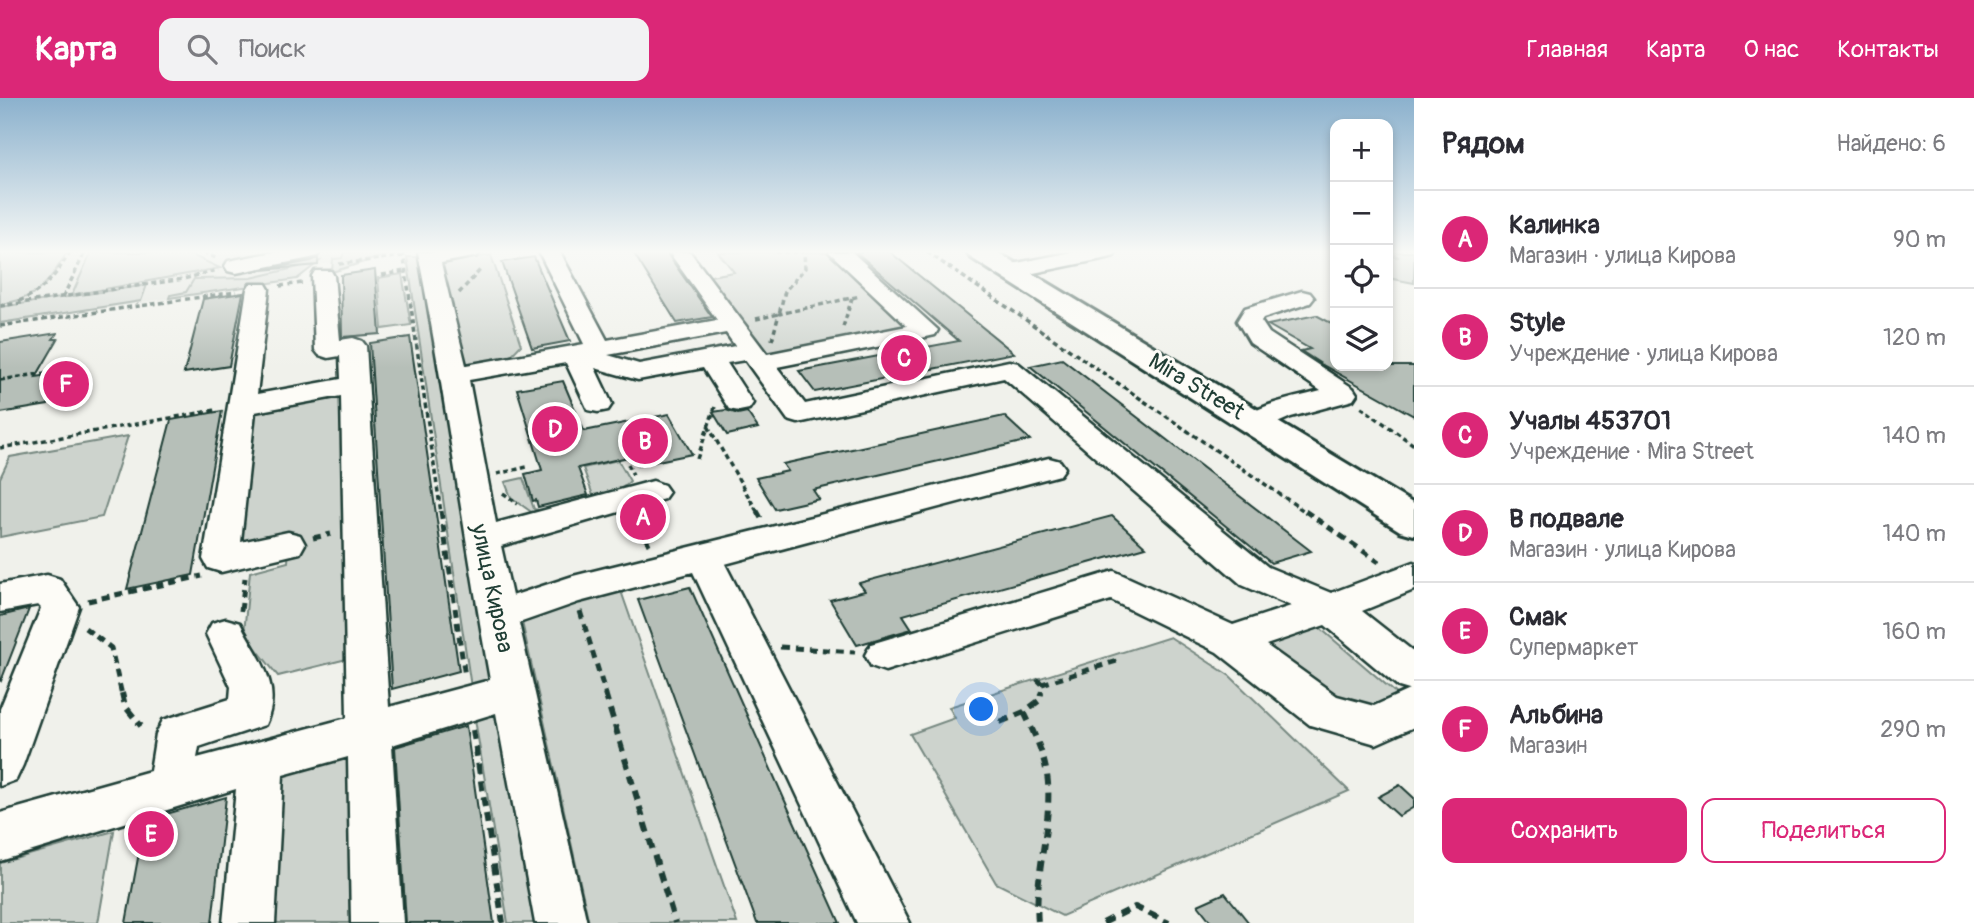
<!DOCTYPE html>
<html lang="ru">
<head>
<meta charset="utf-8">
<style>
  :root { --surface:#fff; --page:#f2f2f3; --text:#2b2b33; --muted:#7c7c81; --line:#e1e1e2; --accent:#db2777 }
  body { margin:0; font-family:Pangolin,sans-serif; background:var(--page); color:var(--text) }
  .controls { position:absolute; right:21px; top:21px; display:grid; overflow:hidden; border-radius:14px; box-shadow:0 4px 10px #0003 }
  .controls button { width:63px; height:63px; display:grid; place-items:center; padding:0; border:0; border-bottom:2px solid var(--line); background:var(--surface); color:var(--text); font:35px sans-serif }
  .you { position:absolute; left:982px; top:612px; width:24px; height:24px; margin:-18px; border:5px solid #fff; border-radius:50%; background:#1a73e8; box-shadow:0 0 0 10px #1a73e833 }
  .badge { display:grid; place-items:center; width:46px; height:46px; border-radius:50%; background:var(--accent); color:#fff; font-size:23px; font-weight:700 }
  .pin { position:absolute; translate:-50% -50%; border:4px solid #fff; box-shadow:0 2px 7px #0006 }
  .list { margin:0; padding:0; list-style:none }
  h2 { display:flex; justify-content:space-between; align-items:center; height:91px; margin:0; padding:0 28px; font-size:30px }
  h2 small { font-size:23px; font-weight:400; color:var(--muted) }
  .list li { display:grid; grid-template-columns:46px 1fr auto; gap:21px; align-items:center; box-sizing:border-box; height:98px; padding:0 28px; border-top:2px solid var(--line) }
  .list b { display:block; font-size:26px; white-space:nowrap }
  .list p { margin:0; font-size:23px; white-space:nowrap; color:var(--muted) }
  .list em { font-size:23px; font-style:normal; color:var(--muted) }
  .actions { display:flex; gap:14px; padding:21px 28px }
  .actions a { flex:1; padding:16px 0; border:2px solid var(--accent); border-radius:14px; text-align:center; font-size:24px; color:var(--accent) }
  .actions .main { background:var(--accent); color:#fff }
  .icon { flex:none; width:38px; height:38px; fill:none; stroke:currentColor; stroke-width:2; stroke-linecap:round; stroke-linejoin:round }
  .map { position:relative; flex:none; width:1414px; height:825px; overflow:hidden }
  header { display:flex; align-items:center; gap:42px; box-sizing:border-box; height:98px; padding:0 35px; background:var(--accent); color:#fff }
  header strong { font-size:33px }
  nav { display:flex; gap:38px; margin-inline-start:auto; font-size:24px }
  .search { width:490px; height:63px; background:var(--page); display:flex; align-items:center; gap:18px; box-sizing:border-box; padding:0 24px; border-radius:14px; color:var(--muted); font-size:26px }
  main { display:flex }
  aside { flex:1; background:var(--surface) }
  .map>svg:first-child { display:block }
  .built { fill:#dfe2dc }
  .green { fill:#cdd3cd; stroke:#768880; stroke-width:2 }
  .building { fill:#b6bfb8; stroke:#1f3d34; stroke-width:2 }
  .lines { fill:none; stroke-linecap:round; stroke-linejoin:round }
  .minor-casing { stroke:#1f3d34; stroke-width:5 }
  .major-casing { stroke:#1f3d34; stroke-width:6 }
  .path-far2 { stroke:#1f3d34; stroke-width:3.5; stroke-dasharray:5 3.5; stroke-linecap:butt }
  .path-far1 { stroke:#1f3d34; stroke-width:5; stroke-dasharray:8 6; stroke-linecap:butt }
  .path { stroke:#1f3d34; stroke-width:6; stroke-dasharray:10 7; stroke-linecap:butt }
  .minor { fill:#fdfcf7; fill-rule:evenodd }
  .major { fill:#fdfcf7; fill-rule:evenodd }
  .labels { text-anchor:middle; stroke-width:6; stroke-linejoin:round; paint-order:stroke }
  .street-label { font-size:23px; fill:#1f3d34; stroke:#fdfcf7 }
</style>
</head>
<body>
<header>
<strong>Карта</strong>
<div class="search"><svg class="icon" aria-label="search" viewBox="0 0 24 24"><circle cx="10" cy="10" r="6"/><path d="M15 15l6 6"/></svg>Поиск</div>
<nav><a>Главная</a><a>Карта</a><a>О нас</a><a>Контакты</a></nav>
</header>
<main>
<div class="map">
<svg width="1414" height="825" viewBox="0 0 1414 825">
  <rect width="100%" height="100%" fill="#f0f1eb"/>
  <filter id="ink" filterUnits="userSpaceOnUse"><feTurbulence type="fractalNoise" baseFrequency=".0143" numOctaves="2"/><feDisplacementMap in="SourceGraphic" scale="14" xChannelSelector="R" yChannelSelector="G"/><feConvolveMatrix kernelMatrix="1 2 1 2 8 2 1 2 1" color-interpolation-filters="sRGB"/></filter>
  <g filter="url(#ink)">
    <path class="built" d="M 0,154 L 388,154 L 389,158 L 300,169 L 298,181 L 0,226 Z"/>
    <g class="green">
      <path d="M 0,154 L 67,154 C 49,185 38,201 0,206 Z"/>
      <path d="M 91,154 L 185,154 L 220,170 L 72,197 Z"/>
      <path d="M 344,154 L 396,154 L 332,174 L 333,161 L 342,160 Z"/>
      <path d="M 718,154 L 834,154 L 902,214 L 898,221 L 910,232 L 781,257 L 758,256 L 704,179 L 734,174 Z"/>
      <path d="M 1388,154 L 1414,154 L 1414,185 L 1388,180 L 1388,159 L 1399,159 Z"/>
      <path d="M 491,157 L 521,247 L 504,265 L 465,269 L 459,261 L 442,165 Z"/>
      <path d="M 407,159 L 420,159 L 496,577 L 485,589 L 472,596 Z"/>
      <path d="M 320,163 L 297,181 L 169,200 L 170,197 L 186,194 L 194,181 L 251,180 L 299,169 L 302,165 Z"/>
      <path d="M 402,176 L 411,227 L 382,231 L 378,180 Z"/>
      <path d="M 147,187 L 141,203 L 0,225 L 0,209 Z"/>
      <path d="M 344,293 L 359,558 L 278,578 L 244,535 L 250,474 L 288,464 L 290,433 L 233,445 L 247,312 Z"/>
      <path d="M 128,338 L 102,419 L 0,439 L 0,380 L 10,359 Z"/>
      <path d="M 618,362 L 630,383 L 611,400 L 538,419 L 511,399 L 505,384 L 523,380 L 534,411 L 542,413 L 594,400 L 583,370 Z"/>
      <path d="M 621,493 L 737,825 L 589,825 L 522,524 L 535,512 Z"/>
      <path d="M 1313,524 L 1405,603 L 1371,619 L 1255,548 Z"/>
      <path d="M 1170,539 L 1230,578 L 1349,693 L 1062,818 L 996,785 L 910,636 L 955,620 L 949,609 Z"/>
      <path d="M 474,615 L 496,615 L 541,825 L 508,825 Z"/>
      <path d="M 342,652 L 356,662 L 360,825 L 259,825 L 268,694 L 285,669 Z"/>
      <path d="M 114,733 L 98,825 L 0,825 L 0,765 Z"/>
    </g>
    <g class="building">
      <path d="M 633,154 L 666,154 L 712,219 L 677,225 Z"/>
      <path d="M 856,154 L 890,154 L 1014,255 L 815,294 L 799,273 L 959,243 Z"/>
      <path d="M 534,159 L 570,243 L 532,250 L 502,164 Z"/>
      <path d="M 318,160 L 318,167 L 262,172 L 311,163 Z"/>
      <path d="M 375,172 L 380,236 L 342,239 L 341,177 Z"/>
      <path d="M 243,195 L 229,268 L 184,275 L 203,201 Z"/>
      <path d="M 1316,217 L 1335,227 L 1335,268 L 1414,268 L 1414,318 L 1321,266 L 1301,253 L 1310,251 L 1268,227 Z"/>
      <path d="M 57,235 L 53,241 L 58,241 L 36,279 L 63,275 L 48,307 L 0,315 L 0,244 Z"/>
      <path d="M 410,239 L 459,573 L 392,591 L 370,245 Z"/>
      <path d="M 1062,261 L 1311,453 L 1271,465 L 1030,268 Z"/>
      <path d="M 563,283 L 584,333 L 669,316 L 692,356 L 638,367 L 633,358 L 578,370 L 588,397 L 538,409 L 536,402 L 533,403 L 525,376 L 542,372 L 517,291 Z"/>
      <path d="M 726,312 L 738,316 L 747,314 L 758,330 L 727,337 L 713,314 Z"/>
      <path d="M 222,313 L 193,477 L 127,491 L 171,322 Z"/>
      <path d="M 1004,318 L 1030,342 L 813,392 L 819,401 L 775,411 L 756,380 L 788,373 L 783,366 Z"/>
      <path d="M 1112,418 L 1146,449 L 903,517 L 912,531 L 898,535 L 857,547 L 830,502 L 865,493 L 859,485 Z"/>
      <path d="M 690,489 L 789,712 L 840,825 L 757,825 L 638,502 Z"/>
      <path d="M 29,511 L 1,583 L 0,582 L 0,518 Z"/>
      <path d="M 466,628 L 494,825 L 406,825 L 395,649 Z"/>
      <path d="M 1400,687 L 1414,700 L 1414,709 L 1399,718 L 1378,699 Z"/>
      <path d="M 226,699 L 212,825 L 126,825 L 145,722 Z"/>
      <path d="M 1225,795 L 1249,825 L 1212,825 L 1198,807 Z"/>
    </g>
    <g class="lines">
      <g class="minor-casing">
        <g id="minor">
          <path d="M 275,154 L 320,154 L 317,158 L 310,160 L 236,175 L 228,173 L 225,168 L 228,163 Z"/>
          <path d="M 418,154 L 480,154 L 477,158 L 441,165 L 466,267 L 584,246 L 539,154 L 560,154 L 607,242 L 717,222 L 669,154 L 690,154 L 767,256 L 907,228 L 829,154 L 852,154 L 938,232 L 935,237 L 926,239 L 777,269 L 805,306 L 1009,263 L 1018,265 L 1268,469 L 1331,495 L 1414,464 L 1414,492 L 1362,513 L 1414,554 L 1414,629 L 1376,646 L 1310,627 L 1217,554 L 1111,502 L 885,573 L 871,568 L 865,557 L 871,546 L 1114,473 L 1233,527 L 1291,508 L 1242,487 L 1004,280 L 798,325 L 788,322 L 745,262 L 727,265 L 753,305 L 749,311 L 739,313 L 729,311 L 703,270 L 638,282 L 595,270 L 612,306 L 608,312 L 598,314 L 588,312 L 566,265 L 469,282 L 496,425 L 653,383 L 664,387 L 669,394 L 664,401 L 501,448 L 512,498 L 573,478 L 1049,360 L 1060,363 L 1065,370 L 1060,377 L 725,466 L 910,825 L 857,825 L 693,474 L 579,504 L 519,525 L 587,825 L 535,825 L 496,615 L 392,647 L 403,825 L 351,825 L 348,659 L 283,677 L 275,825 L 223,825 L 236,691 L 0,763 L 0,715 L 150,673 L 156,636 L 163,622 L 230,601 L 231,589 L 206,536 L 212,525 L 226,521 L 240,525 C 258,560 284,588 265,627 L 199,649 L 197,660 L 347,620 L 341,298 L 255,314 L 241,444 L 288,434 L 300,437 L 305,446 L 300,455 L 221,474 L 208,470 L 203,461 L 247,191 L 250,186 L 266,186 L 269,191 L 257,296 L 341,281 L 340,258 L 328,260 L 319,257 L 315,252 L 312,178 L 315,173 L 331,173 L 334,178 L 340,242 L 353,240 L 362,243 L 366,248 L 389,609 L 490,582 C 464,439 445,296 418,154 ZM 726,235 L 735,248 L 639,266 L 608,257 ZM 1325,527 L 1399,589 L 1409,592 L 1374,608 L 1337,598 L 1266,547 Z"/>
          <path d="M 1073,154 L 1117,154 L 1114,158 L 1107,160 L 1009,180 L 1001,178 L 998,173 L 1001,168 Z"/>
          <path d="M 1302,193 L 1310,195 L 1314,200 L 1310,205 L 1263,220 L 1261,223 L 1269,235 L 1353,290 L 1357,296 L 1353,302 L 1291,319 L 1266,330 L 1256,333 L 1246,330 L 1241,324 C 1254,306 1300,299 1321,293 L 1250,245 L 1237,223 L 1245,210 Z"/>
          <path d="M 47,477 L 60,481 L 79,509 L 23,667 L 16,682 L 0,688 L 0,611 L 41,510 L 38,507 L 0,514 L 0,486 Z"/>
        </g>
      </g>
      <g class="major-casing">
        <path id="major" d="M 967,154 L 997,154 L 1414,406 L 1414,437 L 1400,433 L 970,159 Z"/>
      </g>
      <g class="path-far2">
        <path d="M 203,154 L 216,160"/>
        <path d="M 403,154 L 441,415"/>
        <path d="M 775,154 L 803,154"/>
        <path d="M 927,154 L 1307,415"/>
        <path d="M 339,166 L 403,158"/>
        <path d="M 382,177 L 405,173"/>
        <path d="M 280,188 L 302,185"/>
        <path d="M 459,195 L 482,170"/>
        <path d="M 63,199 L 85,154"/>
        <path d="M 19,203 C 44,193 56,177 70,154"/>
        <path d="M 0,208 L 183,181 L 218,172"/>
        <path d="M 756,221 L 779,216 L 785,193 L 805,170 L 804,154"/>
        <path d="M 0,228 L 236,194"/>
        <path d="M 843,229 L 852,200"/>
        <path d="M 772,242 L 779,216 L 860,198"/>
        <path d="M 0,282 L 71,271"/>
        <path d="M 1361,309 L 1414,347"/>
        <path d="M 708,328 L 758,415"/>
        <path d="M 0,350 L 216,312"/>
        <path d="M 697,361 L 715,309"/>
        <path d="M 628,366 L 633,377"/>
        <path d="M 497,376 L 527,369"/>
        <path d="M 503,395 L 518,406"/>
      </g>
      <g class="path-far1">
        <path d="M 441,413 L 465,579"/>
        <path d="M 757,413 L 762,422"/>
        <path d="M 1305,413 L 1379,464"/>
        <path d="M 632,423 L 634,429 L 658,423"/>
        <path d="M 641,428 L 649,447"/>
        <path d="M 313,440 L 331,436"/>
        <path d="M 88,503 L 202,478"/>
        <path d="M 241,513 L 245,480"/>
        <path d="M 580,513 L 606,597"/>
        <path d="M 85,530 L 111,550 L 122,597"/>
        <path d="M 780,549 L 855,554"/>
        <path d="M 1037,581 L 1042,586 L 1041,597"/>
        <path d="M 1042,586 L 1117,563"/>
      </g>
      <g class="path">
        <path d="M 122,595 L 125,608 L 141,628"/>
        <path d="M 605,595 L 675,825"/>
        <path d="M 1024,614 C 1035,637 1046,660 1048,685 C 1051,732 1034,778 1038,825"/>
        <path d="M 1000,624 L 1024,614 L 1040,602 L 1041,595"/>
        <path d="M 473,632 L 503,825"/>
        <path d="M 1103,825 L 1135,809 L 1169,825"/>
      </g>
      <use href="#minor" class="minor"/>
      <use href="#major" class="major"/>
    </g>
  </g>
  <linearGradient id="sky" x2="0" y2="1"><stop stop-color="#8bb1cd"/><stop offset="0.57" stop-color="#f8f9f6"/><stop offset="1" stop-color="#f8f9f6" stop-opacity="0"/></linearGradient>
  <rect width="1414" height="270" fill="url(#sky)"/>
  <g class="labels">
    <g class="street-label">
      <text transform="translate(1197 288) rotate(31)" y="8">Mira Street</text>
      <text transform="translate(493 490) rotate(78)" y="8">улица Кирова</text>
    </g>
  </g>
</svg>
<div class="controls">
<button>+</button>
<button>−</button>
<button><svg class="icon" aria-label="locate" viewBox="0 0 24 24"><circle cx="12" cy="12" r="6"/><path d="M12 2v4M12 18v4M2 12h4M18 12h4"/></svg></button>
<button><svg class="icon" aria-label="layers" viewBox="0 0 24 24"><path d="M12 4l9 5-9 5-9-5zM3 14l9 5 9-5"/></svg></button>
</div>
<div class="you"></div>
<div class="pin badge" style="left:643px;top:419px">A</div>
<div class="pin badge" style="left:645px;top:343px">B</div>
<div class="pin badge" style="left:904px;top:260px">C</div>
<div class="pin badge" style="left:555px;top:331px">D</div>
<div class="pin badge" style="left:151px;top:736px">E</div>
<div class="pin badge" style="left:66px;top:286px">F</div>
</div>
<aside>
<h2>Рядом<small>Найдено: 6</small></h2>
<ul class="list">
<li><span class="badge">A</span><div><b>Калинка</b><p>Магазин · улица Кирова</p></div><em>90 m</em></li>
<li><span class="badge">B</span><div><b>Style</b><p>Учреждение · улица Кирова</p></div><em>120 m</em></li>
<li><span class="badge">C</span><div><b>Учалы 453701</b><p>Учреждение · Mira Street</p></div><em>140 m</em></li>
<li><span class="badge">D</span><div><b>В подвале</b><p>Магазин · улица Кирова</p></div><em>140 m</em></li>
<li><span class="badge">E</span><div><b>Смак</b><p>Супермаркет</p></div><em>160 m</em></li>
<li><span class="badge">F</span><div><b>Альбина</b><p>Магазин</p></div><em>290 m</em></li>
</ul>
<div class="actions"><a class="main">Сохранить</a><a>Поделиться</a></div>
</aside>
</main>
</body>
</html>
